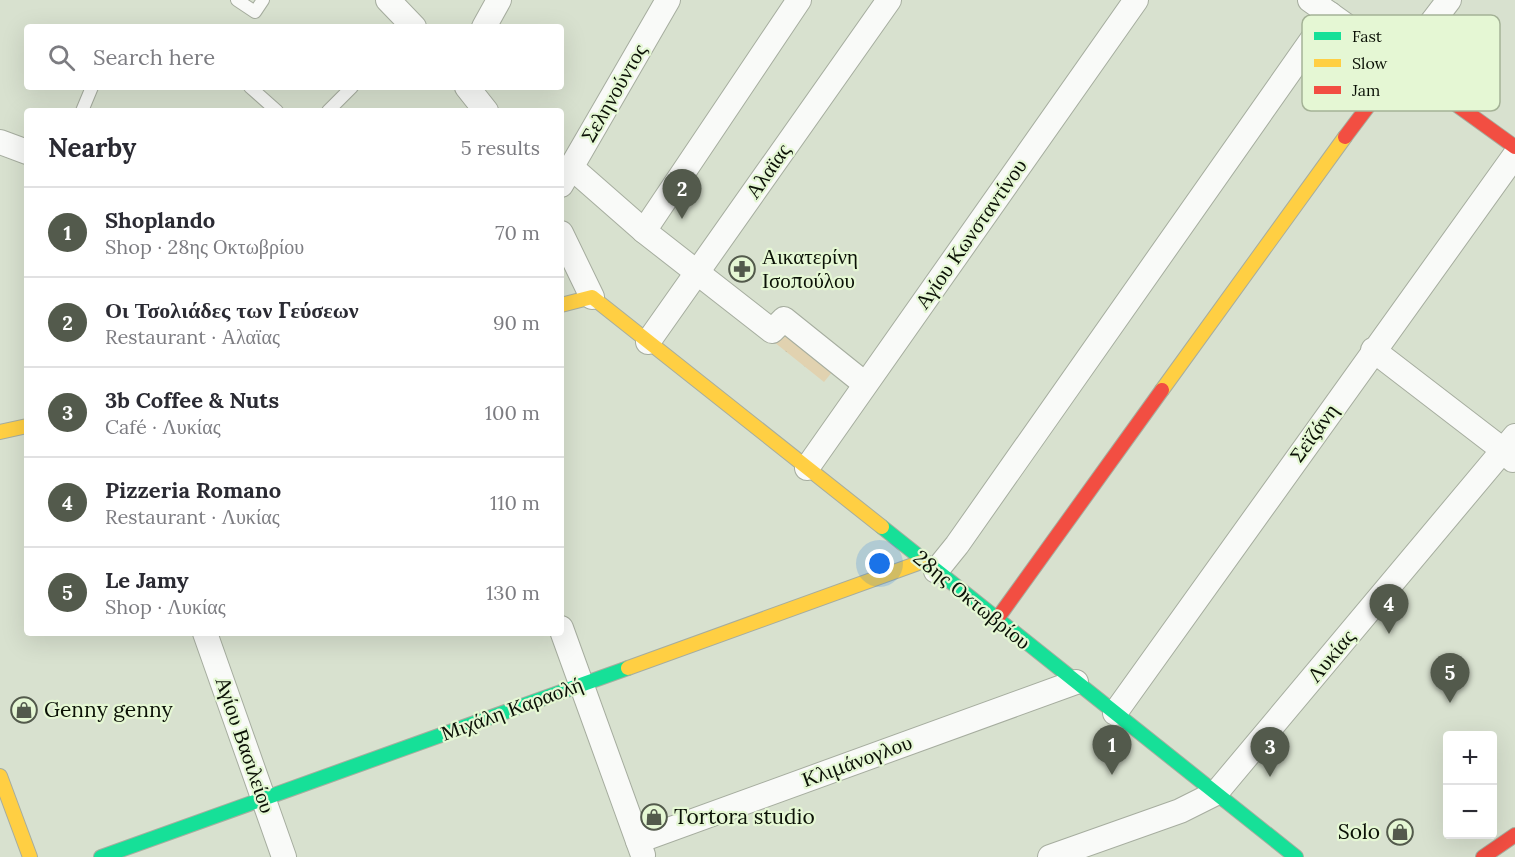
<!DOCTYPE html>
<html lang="en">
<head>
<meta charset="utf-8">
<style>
  :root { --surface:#fff; --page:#f2f2f3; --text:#2b2b33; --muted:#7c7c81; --line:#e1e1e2; --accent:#535a4c }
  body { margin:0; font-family:Lora,serif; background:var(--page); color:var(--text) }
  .controls { position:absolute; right:18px; bottom:18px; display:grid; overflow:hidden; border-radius:6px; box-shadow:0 6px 24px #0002 }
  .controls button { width:54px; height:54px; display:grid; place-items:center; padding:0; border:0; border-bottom:2px solid var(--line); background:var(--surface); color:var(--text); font:30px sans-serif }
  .you { position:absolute; left:880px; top:564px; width:21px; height:21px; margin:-15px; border:4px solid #fff; border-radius:50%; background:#1a73e8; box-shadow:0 0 0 9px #1a73e833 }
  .badge { display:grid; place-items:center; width:39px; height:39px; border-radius:50%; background:var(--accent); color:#fff; font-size:20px; font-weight:700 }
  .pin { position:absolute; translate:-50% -50px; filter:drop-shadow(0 2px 3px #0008) }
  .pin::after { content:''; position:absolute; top:32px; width:21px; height:18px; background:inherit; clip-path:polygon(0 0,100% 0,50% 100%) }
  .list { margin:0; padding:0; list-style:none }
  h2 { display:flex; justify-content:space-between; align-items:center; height:78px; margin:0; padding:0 24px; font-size:26px }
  h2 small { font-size:20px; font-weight:400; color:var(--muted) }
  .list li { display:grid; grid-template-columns:39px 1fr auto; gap:18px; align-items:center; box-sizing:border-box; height:90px; padding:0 24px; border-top:2px solid var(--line) }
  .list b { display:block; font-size:22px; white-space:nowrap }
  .list p { margin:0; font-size:20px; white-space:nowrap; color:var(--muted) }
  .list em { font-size:20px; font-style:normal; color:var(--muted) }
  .icon { flex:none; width:33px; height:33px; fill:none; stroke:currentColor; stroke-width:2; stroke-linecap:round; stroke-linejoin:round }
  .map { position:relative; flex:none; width:1515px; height:857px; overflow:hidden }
  .search { position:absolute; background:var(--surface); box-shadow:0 6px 24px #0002; left:24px; top:24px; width:540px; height:66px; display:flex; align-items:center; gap:15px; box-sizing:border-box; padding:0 21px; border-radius:6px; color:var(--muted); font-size:22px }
  .panel { position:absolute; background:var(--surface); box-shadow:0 6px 24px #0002; left:24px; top:108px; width:540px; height:528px; border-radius:6px }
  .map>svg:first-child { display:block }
  .grass { fill:url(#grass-tufts) }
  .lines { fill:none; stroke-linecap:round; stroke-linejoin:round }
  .lane-casing { stroke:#a6ad9f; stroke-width:14 }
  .street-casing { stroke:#a6ad9f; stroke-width:26 }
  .fast-casing { stroke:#a6ad9f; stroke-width:16 }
  .slow-casing { stroke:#a6ad9f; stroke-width:16 }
  .jam-casing { stroke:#a6ad9f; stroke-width:16 }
  .lane { stroke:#f9faf8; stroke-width:12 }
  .street { stroke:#f9faf8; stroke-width:24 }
  .fast { stroke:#16e098; stroke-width:14 }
  .slow { stroke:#ffcf43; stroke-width:14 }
  .jam { stroke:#f24e42; stroke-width:14 }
  .labels { text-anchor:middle; stroke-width:4.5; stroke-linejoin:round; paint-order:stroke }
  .street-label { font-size:21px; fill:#0b1106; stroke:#e5f7d4 }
  .poi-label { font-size:21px; fill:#0b1106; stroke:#e5f7d4; text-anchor:start }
  .key { fill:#e5f7d4; stroke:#a4b296; stroke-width:1.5 }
  .key-label { font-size:16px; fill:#0b1106 }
</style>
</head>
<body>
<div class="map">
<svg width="1515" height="857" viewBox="0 0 1515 857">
  <defs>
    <pattern id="grass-tufts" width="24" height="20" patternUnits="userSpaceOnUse" patternTransform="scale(1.5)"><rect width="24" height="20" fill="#e1d2b0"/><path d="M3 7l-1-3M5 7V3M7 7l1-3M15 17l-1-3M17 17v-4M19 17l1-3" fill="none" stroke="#c0b396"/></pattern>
  </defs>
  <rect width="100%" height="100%" fill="#d8e1cf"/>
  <path class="grass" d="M 787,326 L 837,366 L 824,382 L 774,342 Z"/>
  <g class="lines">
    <g class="lane-casing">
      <g id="lane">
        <path d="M 237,0 L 255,12 L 263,0"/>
        <path d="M 250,87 L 277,111"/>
        <path d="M 82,111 L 92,87"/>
        <path d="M 328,111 L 352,87"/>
      </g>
    </g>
    <g class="street-casing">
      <g id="street">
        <path d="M 388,0 L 414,27"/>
        <path d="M 1310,0 L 1400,64 L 1449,0"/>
        <path d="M 484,27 L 499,0"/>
        <path d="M 467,87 L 486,111"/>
        <path d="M 0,142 L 27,152"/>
        <path d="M 571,167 L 644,231 L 772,331 L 784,319 L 865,384"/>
        <path d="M 561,185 L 668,0"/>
        <path d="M 644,231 L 799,0"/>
        <path d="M 561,233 L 592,297"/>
        <path d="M 648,342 L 889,0"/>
        <path d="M 1373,350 L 1503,450 L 1513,460"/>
        <path d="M 807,468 L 1136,0"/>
        <path d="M 936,571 L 957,545 L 1330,14"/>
        <path d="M 561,628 L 643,855"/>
        <path d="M 205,633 L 284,857"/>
        <path d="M 1115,713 L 1515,155"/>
        <path d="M 638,841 L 1076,682"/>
        <path d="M 1050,857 L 1180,811 L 1216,793 L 1515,436"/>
      </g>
    </g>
    <g class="fast-casing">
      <g id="fast">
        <path d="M 882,527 L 1296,857"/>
        <path d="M 101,857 L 628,668"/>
      </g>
    </g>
    <g class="slow-casing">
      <g id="slow">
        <path d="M 561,305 L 592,297 L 882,527"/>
        <path d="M 1162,390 L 1345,137"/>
        <path d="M 0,432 L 27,426"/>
        <path d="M 628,668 L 924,561"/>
        <path d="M 0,776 L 30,857"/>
      </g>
    </g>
    <g class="jam-casing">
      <g id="jam">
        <path d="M 1345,137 L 1400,64 L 1515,147"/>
        <path d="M 997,619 L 1162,390"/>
        <path d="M 1483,857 L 1515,835"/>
      </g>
    </g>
    <use href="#lane" class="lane"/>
    <use href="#street" class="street"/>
    <use href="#fast" class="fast"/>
    <use href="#slow" class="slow"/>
    <use href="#jam" class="jam"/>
  </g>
  <defs>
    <g id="pharmacy-ring" transform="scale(1.35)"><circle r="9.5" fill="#e5f7d4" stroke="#535a4c" stroke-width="1.5"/><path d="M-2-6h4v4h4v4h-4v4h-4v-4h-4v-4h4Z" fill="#535a4c"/></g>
    <g id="shop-ring" transform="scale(1.35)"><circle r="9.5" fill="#e5f7d4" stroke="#535a4c" stroke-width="1.5"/><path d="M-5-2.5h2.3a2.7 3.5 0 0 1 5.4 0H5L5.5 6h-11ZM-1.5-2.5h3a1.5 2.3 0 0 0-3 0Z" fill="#535a4c"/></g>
  </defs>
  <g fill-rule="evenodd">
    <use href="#pharmacy-ring" x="742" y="269"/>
    <use href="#shop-ring" x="24" y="710"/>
    <use href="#shop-ring" x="654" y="817"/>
    <use href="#shop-ring" x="1400" y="832"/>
  </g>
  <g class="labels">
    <g class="street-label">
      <text transform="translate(614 93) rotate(-60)" y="7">Σεληνούντος</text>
      <text transform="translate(768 171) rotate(-55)" y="7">Αλαϊας</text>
      <text transform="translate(971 234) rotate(-55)" y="7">Αγίου Κωνσταντίνου</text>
      <text transform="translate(1314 433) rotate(-54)" y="7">Σεϊζάνη</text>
      <text transform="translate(972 600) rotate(39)" y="7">28ης Οκτωβρίου</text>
      <text transform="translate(1331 656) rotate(-50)" y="7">Λυκίας</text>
      <text transform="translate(512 709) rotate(-20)" y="7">Μιχάλη Καραολή</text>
      <text transform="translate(245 745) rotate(71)" y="7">Αγίου Βασιλείου</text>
      <text transform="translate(857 761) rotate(-20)" y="7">Κλιμάνογλου</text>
    </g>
    <g class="poi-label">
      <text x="762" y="264">Αικατερίνη<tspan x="762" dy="24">Ισοπούλου</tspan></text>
      <text x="44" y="717">Genny genny</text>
      <text x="674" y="824">Tortora studio</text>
      <text x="1380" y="839" text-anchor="end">Solo</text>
    </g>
  </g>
  <rect x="1302" y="15" width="198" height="96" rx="9" class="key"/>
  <rect x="1314" y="32" width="27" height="8" fill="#16e098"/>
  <rect x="1314" y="59" width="27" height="8" fill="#ffcf43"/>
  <rect x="1314" y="86" width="27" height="8" fill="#f24e42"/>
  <g class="key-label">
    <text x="1352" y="42">Fast</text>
    <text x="1352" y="69">Slow</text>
    <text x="1352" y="96">Jam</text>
  </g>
</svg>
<div class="controls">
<button>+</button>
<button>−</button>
</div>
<div class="you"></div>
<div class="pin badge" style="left:1112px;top:775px">1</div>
<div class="pin badge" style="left:682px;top:219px">2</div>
<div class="pin badge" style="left:1270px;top:777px">3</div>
<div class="pin badge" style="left:1389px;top:634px">4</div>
<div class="pin badge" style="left:1450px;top:703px">5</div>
<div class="search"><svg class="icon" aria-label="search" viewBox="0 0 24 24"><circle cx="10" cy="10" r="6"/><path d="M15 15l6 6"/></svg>Search here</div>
<section class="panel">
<h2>Nearby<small>5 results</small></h2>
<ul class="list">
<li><span class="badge">1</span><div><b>Shoplando</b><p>Shop · 28ης Οκτωβρίου</p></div><em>70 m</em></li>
<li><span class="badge">2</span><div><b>Οι Τσολιάδες των Γεύσεων</b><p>Restaurant · Αλαϊας</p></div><em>90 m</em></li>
<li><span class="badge">3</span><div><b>3b Coffee &amp; Nuts</b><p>Café · Λυκίας</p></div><em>100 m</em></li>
<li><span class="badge">4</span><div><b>Pizzeria Romano</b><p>Restaurant · Λυκίας</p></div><em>110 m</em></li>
<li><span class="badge">5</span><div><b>Le Jamy</b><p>Shop · Λυκίας</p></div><em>130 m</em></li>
</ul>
</section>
</div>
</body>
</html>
